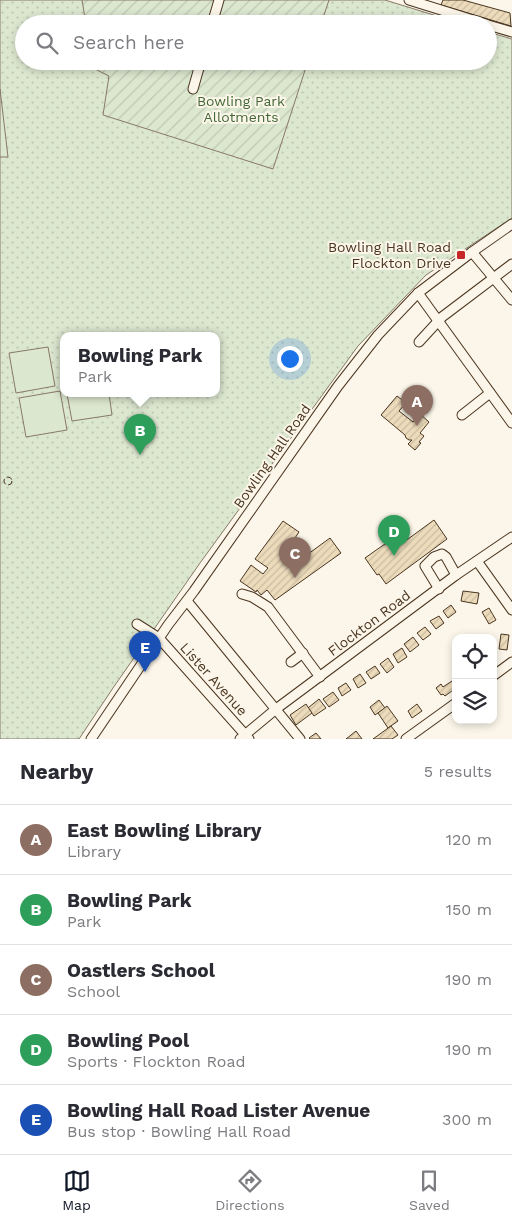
<!DOCTYPE html>
<html lang="en">
<head>
<meta charset="utf-8">
<style>
  :root { --surface:#fff; --page:#f2f2f3; --text:#2b2b33; --muted:#7c7c81; --line:#e1e1e2; --accent:#111827 }
  body { margin:0; font-family:"Work Sans",sans-serif; background:var(--page); color:var(--text) }
  .controls { position:absolute; right:15px; bottom:15px; display:grid; overflow:hidden; border-radius:10px; box-shadow:0 2px 8px #0003 }
  .controls button { width:45px; height:45px; display:grid; place-items:center; padding:0; border:0; border-bottom:1px solid var(--line); background:var(--surface); color:var(--text); font:25px sans-serif }
  .you { position:absolute; left:289px; top:358px; width:18px; height:18px; margin:-12px; border:4px solid #fff; border-radius:50%; background:#1a73e8; box-shadow:0 0 0 8px #1a73e833 }
  .badge { display:grid; place-items:center; width:32px; height:32px; border-radius:50%; background:var(--accent); color:#fff; font-size:16px; font-weight:700 }
  .pin { position:absolute; translate:-50% -41px; filter:drop-shadow(0 1px 2px #0008) }
  .pin::after { content:''; position:absolute; top:26px; width:18px; height:15px; background:inherit; clip-path:polygon(0 0,100% 0,50% 100%) }
  .popup { position:absolute; left:60px; top:332px; width:160px; height:65px; box-sizing:border-box; display:grid; place-content:center; border-radius:10px; background:var(--surface); filter:drop-shadow(0 1px 4px #0005); font-size:16px; white-space:nowrap; color:var(--muted) }
  .popup b { font-size:19px; color:var(--text) }
  .popup::after { content:''; position:absolute; left:50%; top:100%; margin-left:-10px; border:10px solid transparent; border-top-color:var(--surface) }
  .list { margin:0; padding:0; list-style:none }
  h2 { display:flex; justify-content:space-between; align-items:center; height:65px; margin:0; padding:0 20px; font-size:21px }
  h2 small { font-size:16px; font-weight:400; color:var(--muted) }
  .list li { display:grid; grid-template-columns:32px 1fr auto; gap:15px; align-items:center; box-sizing:border-box; height:70px; padding:0 20px; border-top:1px solid var(--line) }
  .list b { display:block; font-size:19px; white-space:nowrap }
  .list p { margin:0; font-size:16px; white-space:nowrap; color:var(--muted) }
  .list em { font-size:16px; font-style:normal; color:var(--muted) }
  .icon { flex:none; width:28px; height:28px; fill:none; stroke:currentColor; stroke-width:2; stroke-linecap:round; stroke-linejoin:round }
  .map { position:relative; flex:none; width:512px; height:739px; overflow:hidden }
  .search { position:absolute; background:var(--surface); box-shadow:0 2px 8px #0003; left:15px; right:15px; top:15px; height:55px; display:flex; align-items:center; gap:12px; box-sizing:border-box; padding:0 18px; border-radius:28px; color:var(--muted); font-size:19px }
  .sheet { height:415px; background:var(--surface) }
  nav { display:flex; justify-content:space-around; align-items:center; box-sizing:border-box; height:70px; border-top:1px solid var(--line); background:var(--surface); font-size:14px; color:var(--muted) }
  nav a { display:grid; justify-items:center; gap:2px }
  nav .on { color:var(--accent) }
  .map>svg:first-child { display:block }
  .grass { fill:url(#grass-dots); stroke:#887966; fill-rule:evenodd }
  .garden { fill:url(#garden-furrows); stroke:#887966 }
  .pitch { fill:#dce7d0; stroke:#887966 }
  .building { fill:url(#building-hatch); stroke:#4a3520 }
  .lines { fill:none; stroke-linecap:round; stroke-linejoin:round }
  .minor-casing { stroke:#4a3520; stroke-width:11 }
  .minor { stroke:#fbf6e9; stroke-width:9 }
  .fence { stroke:#4a3520; stroke-width:1; stroke-dasharray:6 2.5; stroke-linecap:butt }
  .poi-dot { fill:#c62828; stroke:#fbf6e9; stroke-width:2 }
  .labels { text-anchor:middle; stroke-width:4; stroke-linejoin:round; paint-order:stroke }
  .park-label { font-size:14px; fill:#436837; stroke:#fbf6e9 }
  .poi-label { font-size:14px; fill:#4a3520; stroke:#fbf6e9; text-anchor:end }
  .street-label { font-size:14px; fill:#4a3520; stroke:#fbf6e9 }
</style>
</head>
<body>
<div class="map">
<svg width="512" height="739" viewBox="0 0 512 739">
  <defs>
    <pattern id="grass-dots" width="8" height="8" patternUnits="userSpaceOnUse" patternTransform="scale(1.25)"><rect width="8" height="8" fill="#dce7d0"/><path d="M2 2h.1M6 6h.1" fill="none" stroke="#bec7b2" stroke-width="1.8" stroke-linecap="round"/></pattern>
    <pattern id="garden-furrows" width="10" height="10" patternUnits="userSpaceOnUse" patternTransform="scale(1.25)"><rect width="10" height="10" fill="#dce7d0"/><path d="M-1 1l2-2M0 10L10 0M9 11l2-2" fill="none" stroke="#bec7b2"/></pattern>
    <pattern id="building-hatch" width="6" height="6" patternUnits="userSpaceOnUse" patternTransform="scale(1.25)"><rect width="6" height="6" fill="#ecdcbc"/><path d="M-1 1l2-2M0 6l6-6M5 7l2-2" fill="none" stroke="#ccbda1"/></pattern>
  </defs>
  <rect width="100%" height="100%" fill="#fbf6e9"/>
  <path class="grass" d="M 0,0 L 385,0 L 463,24 L 24,24 L 24,61 L 488,61 L 488,32 L 512,39 L 512,218 L 426,275 L 358,346 L 200,563 L 113,688 L 79,739 L 0,739 ZM 64,336 L 216,336 L 216,394 L 64,394 Z"/>
  <g class="garden">
    <path d="M 82,0 L 329,0 L 321,24 L 86,24 Z"/>
    <path d="M 91,61 L 308,61 L 273,169 L 103,115 L 109,76 L 93,68 Z"/>
  </g>
  <g class="pitch">
    <path d="M 0,89 L 8,157 L 0,157 Z"/>
    <path d="M 48,347 L 55,386 L 16,393 L 9,353 Z"/>
    <path d="M 60,391 L 67,430 L 26,437 L 19,398 Z"/>
    <path d="M 67,394 L 109,394 L 112,415 L 72,421 Z"/>
  </g>
  <g class="building">
    <path d="M 443,0 L 463,0 L 510,13 L 511,26 L 441,5 Z"/>
    <path d="M 397,396 L 406,403 L 399,411 L 413,422 L 420,414 L 429,422 L 420,433 L 424,436 L 419,442 L 421,443 L 415,450 L 408,444 L 412,440 L 409,440 L 406,438 L 405,435 L 381,415 Z"/>
    <path d="M 434,520 L 447,539 L 386,584 L 379,574 L 377,575 L 365,558 L 399,534 L 404,542 Z"/>
    <path d="M 283,521 L 299,532 L 293,541 L 304,557 L 330,538 L 341,553 L 275,600 L 267,590 L 261,595 L 257,590 L 256,592 L 240,581 L 251,565 L 263,574 L 268,568 L 255,559 Z"/>
    <path d="M 463,591 L 479,593 L 477,604 L 461,601 Z"/>
    <path d="M 451,605 L 456,612 L 448,618 L 443,611 Z"/>
    <path d="M 489,608 L 496,620 L 489,624 L 482,612 Z"/>
    <path d="M 439,616 L 444,623 L 436,629 L 430,621 Z"/>
    <path d="M 425,627 L 431,634 L 423,640 L 417,633 Z"/>
    <path d="M 501,634 L 509,635 L 507,650 L 499,649 Z"/>
    <path d="M 413,637 L 419,645 L 410,652 L 404,644 Z"/>
    <path d="M 402,648 L 407,657 L 398,663 L 393,654 Z"/>
    <path d="M 388,658 L 394,667 L 387,673 L 380,664 Z"/>
    <path d="M 375,666 L 380,673 L 371,679 L 366,672 Z"/>
    <path d="M 360,674 L 366,683 L 358,688 L 353,679 Z"/>
    <path d="M 452,681 L 456,686 L 456,688 L 445,696 L 443,694 L 441,695 L 436,688 L 441,684 L 443,687 Z"/>
    <path d="M 346,683 L 351,690 L 342,696 L 338,688 Z"/>
    <path d="M 333,692 L 339,700 L 329,707 L 323,699 Z"/>
    <path d="M 319,699 L 326,708 L 314,716 L 308,708 Z"/>
    <path d="M 379,700 L 385,708 L 375,715 L 370,707 Z"/>
    <path d="M 306,704 L 312,713 L 296,725 L 290,715 Z"/>
    <path d="M 417,704 L 422,711 L 412,718 L 408,711 Z"/>
    <path d="M 387,706 L 398,721 L 388,728 L 378,713 Z"/>
    <path d="M 391,726 L 398,735 L 392,739 L 373,739 Z"/>
    <path d="M 356,731 L 362,739 L 346,739 Z"/>
    <path d="M 316,733 L 321,739 L 310,739 L 309,738 Z"/>
  </g>
  <g class="lines">
    <g class="minor-casing">
      <g id="minor">
        <path d="M 409,0 L 486,24"/>
        <path d="M 212,24 L 219,0"/>
        <path d="M 488,25 L 512,32"/>
        <path d="M 193,89 L 201,61"/>
        <path d="M 472,252 L 512,300"/>
        <path d="M 418,293 L 512,423"/>
        <path d="M 419,342 L 442,317 L 512,264"/>
        <path d="M 462,415 L 490,393"/>
        <path d="M 477,561 L 512,610"/>
        <path d="M 439,589 L 425,566 L 434,557 L 442,554 L 446,557 L 456,575"/>
        <path d="M 242,594 L 252,597 L 268,607 L 320,677"/>
        <path d="M 187,601 L 300,739"/>
        <path d="M 137,624 L 159,638 L 249,739"/>
        <path d="M 291,662 L 303,653"/>
        <path d="M 493,676 L 512,662"/>
        <path d="M 91,739 L 168,625 L 194,591 L 338,386 L 378,335 L 418,293 L 472,252 L 512,224"/>
        <path d="M 240,739 L 276,709 L 456,575 L 512,537"/>
        <path d="M 406,739 L 456,703"/>
      </g>
    </g>
    <use href="#minor" class="minor"/>
    <circle class="fence" cx="8" cy="481" r="4"/>
  </g>
  <rect class="poi-dot" x="456" y="250" width="10" height="10" rx="2.5"/>
  <g class="labels">
    <g class="park-label">
      <text x="241" y="106">Bowling Park<tspan x="241" dy="16">Allotments</tspan></text>
    </g>
    <g class="poi-label">
      <text x="451" y="252">Bowling Hall Road<tspan x="451" dy="16">Flockton Drive</tspan></text>
    </g>
    <g class="street-label">
      <text transform="translate(272 456) rotate(-55)" y="5">Bowling Hall Road</text>
      <text transform="translate(369 623) rotate(-37)" y="5">Flockton Road</text>
      <text transform="translate(214 679) rotate(48)" y="5">Lister Avenue</text>
    </g>
  </g>
</svg>
<div class="controls">
<button><svg class="icon" aria-label="locate" viewBox="0 0 24 24"><circle cx="12" cy="12" r="6"/><path d="M12 2v4M12 18v4M2 12h4M18 12h4"/></svg></button>
<button><svg class="icon" aria-label="layers" viewBox="0 0 24 24"><path d="M12 4l9 5-9 5-9-5zM3 14l9 5 9-5"/></svg></button>
</div>
<div class="you"></div>
<div class="pin badge" style="left:417px;top:426px;background:#8d6e63">A</div>
<div class="pin badge" style="left:140px;top:455px;background:#2e9e5b">B</div>
<div class="popup"><b>Bowling Park</b>Park</div>
<div class="pin badge" style="left:295px;top:578px;background:#8d6e63">C</div>
<div class="pin badge" style="left:394px;top:556px;background:#2e9e5b">D</div>
<div class="pin badge" style="left:145px;top:672px;background:#1a4fb4">E</div>
<div class="search"><svg class="icon" aria-label="search" viewBox="0 0 24 24"><circle cx="10" cy="10" r="6"/><path d="M15 15l6 6"/></svg>Search here</div>
</div>
<section class="sheet">
<h2>Nearby<small>5 results</small></h2>
<ul class="list">
<li><span class="badge" style="background:#8d6e63">A</span><div><b>East Bowling Library</b><p>Library</p></div><em>120 m</em></li>
<li><span class="badge" style="background:#2e9e5b">B</span><div><b>Bowling Park</b><p>Park</p></div><em>150 m</em></li>
<li><span class="badge" style="background:#8d6e63">C</span><div><b>Oastlers School</b><p>School</p></div><em>190 m</em></li>
<li><span class="badge" style="background:#2e9e5b">D</span><div><b>Bowling Pool</b><p>Sports · Flockton Road</p></div><em>190 m</em></li>
<li><span class="badge" style="background:#1a4fb4">E</span><div><b>Bowling Hall Road Lister Avenue</b><p>Bus stop · Bowling Hall Road</p></div><em>300 m</em></li>
</ul>
</section>
<nav>
<a class="on"><svg class="icon" aria-label="map" viewBox="0 0 24 24"><path d="M3 6l6-2 6 2 6-2v14l-6 2-6-2-6 2zM9 4v14M15 6v14"/></svg>Map</a>
<a><svg class="icon" aria-label="directions" viewBox="0 0 24 24"><path d="M12 3l9 9-9 9-9-9zM9 14v-3h6M13 9l2 2-2 2"/></svg>Directions</a>
<a><svg class="icon" aria-label="saved" viewBox="0 0 24 24"><path d="M7 4h10v16l-5-4-5 4z"/></svg>Saved</a>
</nav>
</body>
</html>
